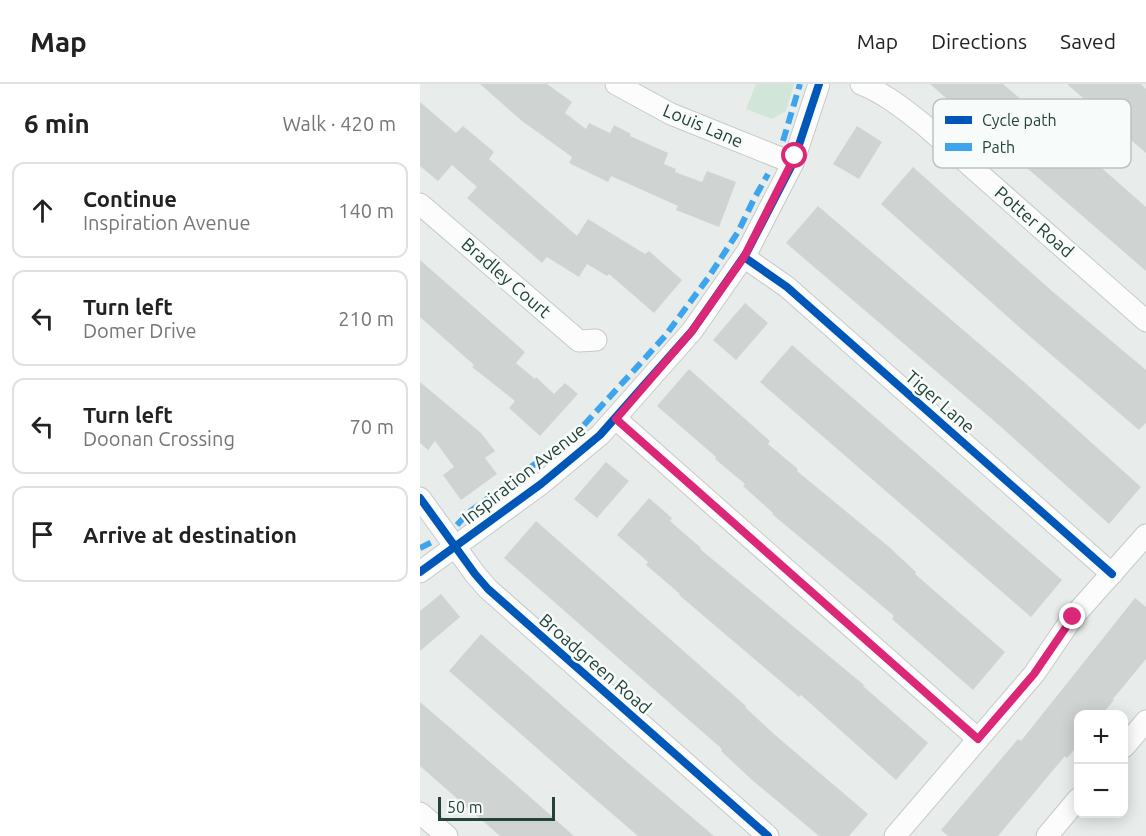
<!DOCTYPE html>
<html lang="en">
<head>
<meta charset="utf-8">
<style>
  :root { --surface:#fff; --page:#f2f2f2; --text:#222; --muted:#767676; --line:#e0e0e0 }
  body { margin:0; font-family:Ubuntu,sans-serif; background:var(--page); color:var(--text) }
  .controls { position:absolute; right:18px; bottom:18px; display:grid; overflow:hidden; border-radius:12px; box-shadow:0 3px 15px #0003 }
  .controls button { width:54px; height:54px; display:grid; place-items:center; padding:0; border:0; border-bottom:2px solid var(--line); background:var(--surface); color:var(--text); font:30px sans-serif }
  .scale { position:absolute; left:18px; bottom:15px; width:117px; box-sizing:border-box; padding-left:6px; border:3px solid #24423a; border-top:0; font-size:16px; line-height:21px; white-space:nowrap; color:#24423a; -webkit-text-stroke:4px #f7fbf9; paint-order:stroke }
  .stop { position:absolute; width:18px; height:18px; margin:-14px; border:4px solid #db2777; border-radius:50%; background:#fff }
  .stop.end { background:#db2777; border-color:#fff; box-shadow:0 2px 6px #0008 }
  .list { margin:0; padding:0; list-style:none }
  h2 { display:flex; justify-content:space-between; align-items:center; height:78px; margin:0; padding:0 24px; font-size:26px }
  h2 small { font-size:20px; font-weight:400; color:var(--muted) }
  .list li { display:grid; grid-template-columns:39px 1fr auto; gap:18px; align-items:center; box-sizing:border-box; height:96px; margin:0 12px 12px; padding:0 12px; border:2px solid var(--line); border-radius:12px }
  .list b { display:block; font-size:22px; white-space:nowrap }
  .list p { margin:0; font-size:20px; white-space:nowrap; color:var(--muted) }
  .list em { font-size:20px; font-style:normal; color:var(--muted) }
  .icon { flex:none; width:33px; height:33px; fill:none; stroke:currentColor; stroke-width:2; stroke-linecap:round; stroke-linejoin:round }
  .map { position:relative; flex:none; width:726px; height:752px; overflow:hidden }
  header { display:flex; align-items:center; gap:36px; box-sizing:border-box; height:84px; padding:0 30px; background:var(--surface); border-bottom:2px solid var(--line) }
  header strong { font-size:28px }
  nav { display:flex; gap:33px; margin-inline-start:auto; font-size:21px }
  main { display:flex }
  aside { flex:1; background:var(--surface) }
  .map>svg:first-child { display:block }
  .green { fill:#d1e6d8 }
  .building { fill:#cfd4d2 }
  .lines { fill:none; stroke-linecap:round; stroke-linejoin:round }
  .minor-casing { stroke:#c5cac8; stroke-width:23 }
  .minor { stroke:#fcfcfc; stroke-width:21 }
  .quiet { stroke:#3ea4ec; stroke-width:6; stroke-dasharray:12 6; stroke-linecap:butt }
  .cycleway-casing { stroke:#f7fbf9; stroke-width:11 }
  .cycleway { stroke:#0057b8; stroke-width:8 }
  .route { stroke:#db2777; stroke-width:8 }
  .labels { text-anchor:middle; stroke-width:5; stroke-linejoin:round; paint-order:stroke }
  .street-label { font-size:18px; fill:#24423a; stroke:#f7fbf9 }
  .key { fill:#f7fbf9; stroke:#b8c4c0; stroke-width:1.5 }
  .key-label { font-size:16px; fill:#24423a }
</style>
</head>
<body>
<header>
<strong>Map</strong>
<nav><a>Map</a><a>Directions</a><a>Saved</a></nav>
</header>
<main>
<aside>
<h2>6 min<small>Walk · 420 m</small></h2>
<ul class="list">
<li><svg class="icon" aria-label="ahead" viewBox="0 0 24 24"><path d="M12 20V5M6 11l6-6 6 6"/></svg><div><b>Continue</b><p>Inspiration Avenue</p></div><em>140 m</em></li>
<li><svg class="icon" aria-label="left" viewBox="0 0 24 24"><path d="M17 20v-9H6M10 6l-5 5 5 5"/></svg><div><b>Turn left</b><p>Domer Drive</p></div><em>210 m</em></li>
<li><svg class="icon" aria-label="left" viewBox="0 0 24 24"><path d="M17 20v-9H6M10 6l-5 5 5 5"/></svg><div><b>Turn left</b><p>Doonan Crossing</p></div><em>70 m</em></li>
<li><svg class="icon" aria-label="arrive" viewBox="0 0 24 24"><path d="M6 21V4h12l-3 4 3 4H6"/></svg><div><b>Arrive at destination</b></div></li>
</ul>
</aside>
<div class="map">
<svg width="726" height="752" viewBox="0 0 726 752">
  <rect width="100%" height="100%" fill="#e8edeb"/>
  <path class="green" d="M 336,0 L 374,0 L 366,27 L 352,35 L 326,25 Z"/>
  <g class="building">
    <path d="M 60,0 L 127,0 L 152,18 L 145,29 L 166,45 L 169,39 L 190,49 L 194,41 L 211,50 L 210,52 L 248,69 L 244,80 L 256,85 L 255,88 L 282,98 L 287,87 L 316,98 L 299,143 L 256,126 L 258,122 L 191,92 L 188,98 L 149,79 L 152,73 L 102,37 Z"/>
    <path d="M 510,0 L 583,0 L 659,64 L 726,123 L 726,187 Z"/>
    <path d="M 647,0 L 721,0 L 726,5 L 726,69 Z"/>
    <path d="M 0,18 L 36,49 L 43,42 L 74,68 L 69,75 L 157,152 L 168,135 L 225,170 L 229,167 L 262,196 L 234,229 L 189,190 L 187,192 L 167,180 L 159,193 L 127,173 L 122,179 L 47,114 L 57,103 L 32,81 L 18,97 L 0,82 Z"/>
    <path d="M 437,42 L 462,58 L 439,95 L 413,80 Z"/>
    <path d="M 493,83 L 632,207 L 726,286 L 726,339 L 719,346 L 607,250 L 461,120 Z"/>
    <path d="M 398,122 L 604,298 L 721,403 L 689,440 L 580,342 L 366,159 Z"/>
    <path d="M 0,176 L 105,268 L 96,279 L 115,295 L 116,293 L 134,310 L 145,299 L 158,310 L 120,352 L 89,324 L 95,317 L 52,283 L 54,281 L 0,233 Z"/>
    <path d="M 325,219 L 348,239 L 316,276 L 293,256 Z"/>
    <path d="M 372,261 L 642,496 L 611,533 L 340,298 Z"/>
    <path d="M 269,285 L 350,357 L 348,360 L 378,385 L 377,387 L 468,462 L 496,488 L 495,490 L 585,568 L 553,606 L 472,535 L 474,532 L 442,505 L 352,430 L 353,429 L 323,402 L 325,400 L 295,375 L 296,373 L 237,322 Z"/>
    <path d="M 0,298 L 61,349 L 75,367 L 65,374 L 77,390 L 41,416 L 23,391 L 34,383 L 15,357 L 8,366 L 0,359 Z"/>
    <path d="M 186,378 L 209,397 L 177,434 L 154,415 Z"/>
    <path d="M 229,414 L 252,434 L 250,437 L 281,464 L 280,465 L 444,601 L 443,602 L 508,659 L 476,696 L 381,611 L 379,613 L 259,511 L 260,510 L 226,481 L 228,478 L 197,451 Z"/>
    <path d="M 116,437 L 326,622 L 325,623 L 355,651 L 448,730 L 429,752 L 399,752 L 332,696 L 301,667 L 302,665 L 84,474 Z"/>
    <path d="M 21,510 L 40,533 L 0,567 L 0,527 Z"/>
    <path d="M 715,514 L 726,523 L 726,575 L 693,615 L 694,616 L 682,630 L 658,630 L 658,661 L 647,674 L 645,672 L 578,752 L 528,752 L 521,746 L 598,655 L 601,657 Z"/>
    <path d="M 61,550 L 201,673 L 294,752 L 218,752 L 176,716 L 29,587 Z"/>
    <path d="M 0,618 L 92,697 L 154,752 L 80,752 L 0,682 Z"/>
  </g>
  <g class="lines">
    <g class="minor-casing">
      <g id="minor">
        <path d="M 196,0 L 251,30 L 373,79"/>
        <path d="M 441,0 C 464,9 484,25 503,40 L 726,237"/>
        <path d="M 0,120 L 159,257 L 176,256"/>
        <path d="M 324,173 L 367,203 L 692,490"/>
        <path d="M 196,335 L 558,655"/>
        <path d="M 0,414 L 55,490 L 68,505 L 348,752"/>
        <path d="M 0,488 L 121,400 L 180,351 L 272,247 L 327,168 L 373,79 L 399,0"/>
        <path d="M 704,663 L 726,637"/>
        <path d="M 0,729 L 27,752"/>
        <path d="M 475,752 L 614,590 L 653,533 L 726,451"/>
        <path d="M 627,752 L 658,715"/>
      </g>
    </g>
    <use href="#minor" class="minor"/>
    <g class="quiet">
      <path d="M 363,57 L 380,0"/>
      <path d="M 37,441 L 48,429 L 138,363 L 163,342 L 217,283 L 245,252 L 288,194 L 318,148 L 334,115 L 348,90"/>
      <path d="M 0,464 L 12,458"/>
    </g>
    <g class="cycleway-casing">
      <g id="cycleway">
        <path d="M 324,173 L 367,203 L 692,490"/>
        <path d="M 0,414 L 55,490 L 68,505 L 348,752"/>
        <path d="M 0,488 L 121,400 L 180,351 L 272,247 L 327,168 L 373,79 L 399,0"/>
      </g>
    </g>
    <use href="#cycleway" class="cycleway"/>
  </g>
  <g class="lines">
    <path class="route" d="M 375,72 L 324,173 L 272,247 L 196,335 L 558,655 L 614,590 L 653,533"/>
  </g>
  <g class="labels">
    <g class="street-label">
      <text transform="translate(283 42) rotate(23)" y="6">Louis Lane</text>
      <text transform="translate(614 138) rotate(41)" y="6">Potter Road</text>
      <text transform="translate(86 194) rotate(41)" y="6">Bradley Court</text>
      <text transform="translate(520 318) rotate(41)" y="6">Tiger Lane</text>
      <text transform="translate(104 390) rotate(-38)" y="6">Inspiration Avenue</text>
      <text transform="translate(175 580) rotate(41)" y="6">Broadgreen Road</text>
    </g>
  </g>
  <rect x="513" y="15" width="198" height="69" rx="9" class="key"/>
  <rect x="525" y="32" width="27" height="8" fill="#0057b8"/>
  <rect x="525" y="59" width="27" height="8" fill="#3ea4ec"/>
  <g class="key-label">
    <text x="562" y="42">Cycle path</text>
    <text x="562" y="69">Path</text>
  </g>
</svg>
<div class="controls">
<button>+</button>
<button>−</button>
</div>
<div class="scale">50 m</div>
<div class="stop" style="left:375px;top:72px"></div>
<div class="stop end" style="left:653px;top:533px"></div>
</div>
</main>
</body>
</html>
